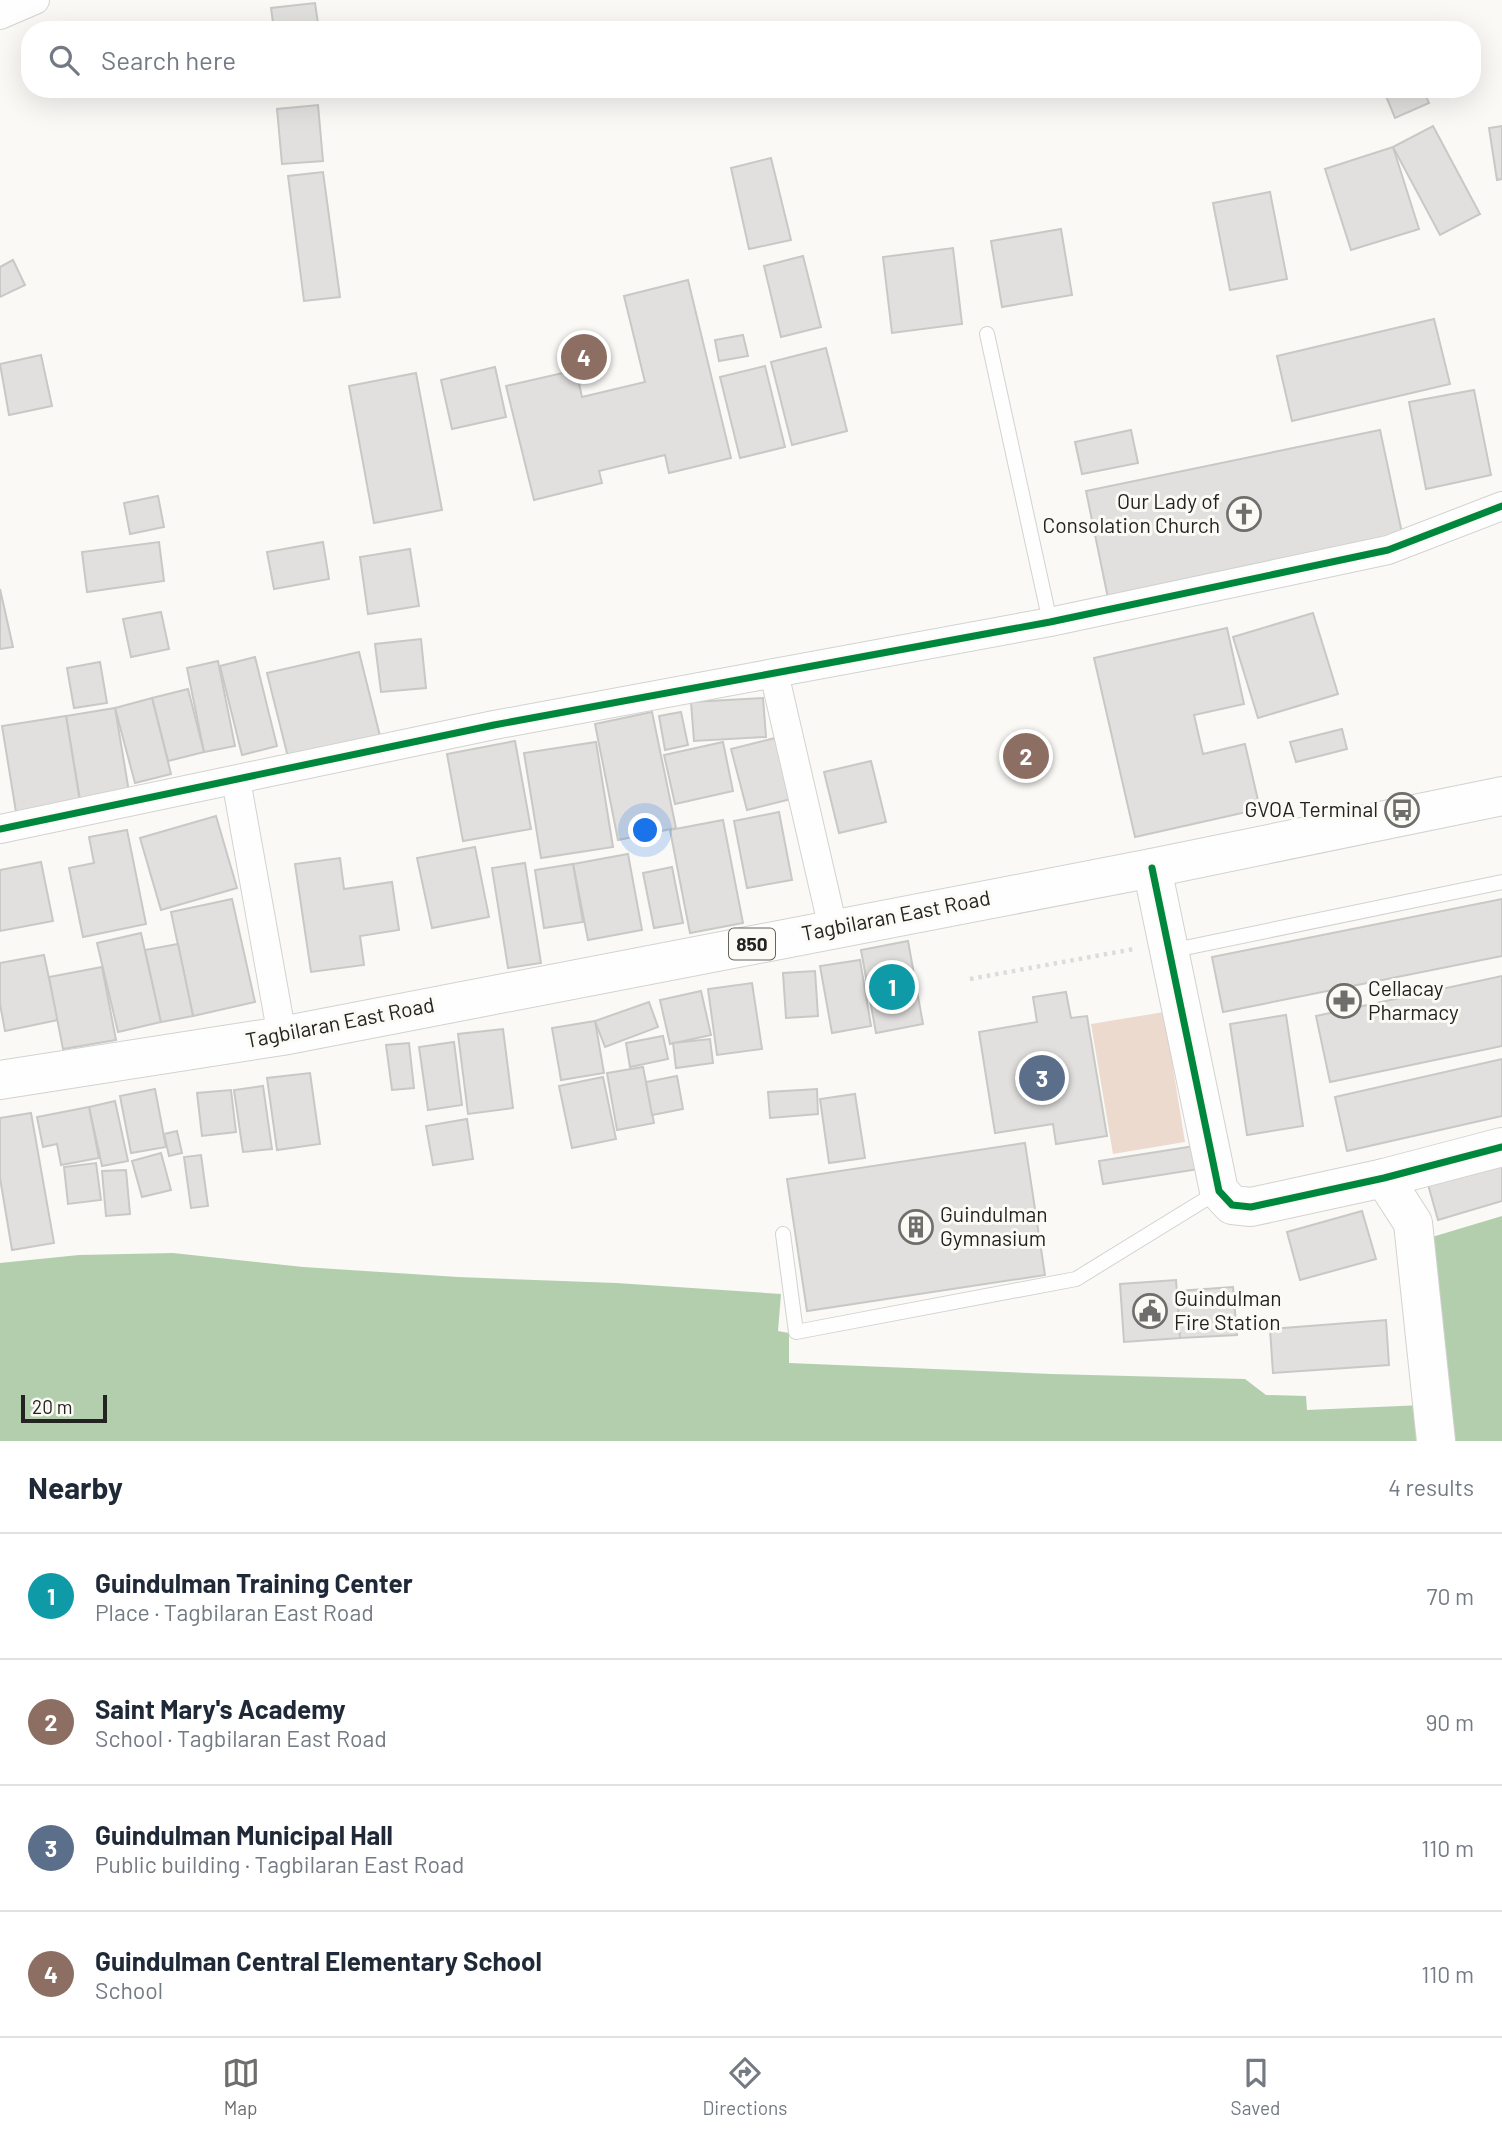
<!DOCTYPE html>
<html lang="en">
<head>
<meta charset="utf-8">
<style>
  :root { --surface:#fff; --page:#f2f2f3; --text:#1f2937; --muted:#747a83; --line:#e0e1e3; --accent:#6e6e6c }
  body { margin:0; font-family:Barlow,sans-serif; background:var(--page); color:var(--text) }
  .scale { position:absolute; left:21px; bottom:18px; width:86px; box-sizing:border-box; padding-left:7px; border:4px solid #232321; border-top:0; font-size:19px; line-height:24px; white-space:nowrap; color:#232321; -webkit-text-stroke:5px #fbfaf5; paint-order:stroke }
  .you { position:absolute; left:646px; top:831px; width:24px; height:24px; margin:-18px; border:5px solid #fff; border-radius:50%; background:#1a73e8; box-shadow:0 0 0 10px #1a73e833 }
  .badge { display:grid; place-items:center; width:46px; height:46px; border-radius:50%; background:var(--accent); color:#fff; font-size:23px; font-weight:700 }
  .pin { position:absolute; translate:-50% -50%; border:4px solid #fff; box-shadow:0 2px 7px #0006 }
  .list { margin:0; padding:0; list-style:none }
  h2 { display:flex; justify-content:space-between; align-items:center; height:91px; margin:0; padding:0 28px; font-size:30px }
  h2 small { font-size:23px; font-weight:400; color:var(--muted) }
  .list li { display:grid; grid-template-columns:46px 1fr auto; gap:21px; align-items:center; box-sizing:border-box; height:126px; padding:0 28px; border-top:2px solid var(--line) }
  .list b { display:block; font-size:26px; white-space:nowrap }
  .list p { margin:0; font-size:23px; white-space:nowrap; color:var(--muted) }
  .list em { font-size:23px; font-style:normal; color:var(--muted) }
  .icon { flex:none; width:38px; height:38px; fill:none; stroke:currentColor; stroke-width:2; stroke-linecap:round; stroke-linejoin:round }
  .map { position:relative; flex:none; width:1502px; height:1441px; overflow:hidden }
  .search { position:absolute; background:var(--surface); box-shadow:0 7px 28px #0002; left:21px; right:21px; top:21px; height:77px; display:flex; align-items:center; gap:18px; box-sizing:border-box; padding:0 24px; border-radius:28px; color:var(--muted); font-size:26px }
  .sheet { height:595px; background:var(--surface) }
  nav { display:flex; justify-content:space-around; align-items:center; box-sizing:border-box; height:98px; border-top:2px solid var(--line); background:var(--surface); font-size:19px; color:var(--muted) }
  nav a { display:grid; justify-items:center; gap:4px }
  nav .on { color:var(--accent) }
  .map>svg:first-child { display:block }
  .green { fill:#ebdacd }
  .water { fill:#b3cead }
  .building { fill:#e2e0df; stroke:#c8c8c6; stroke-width:2 }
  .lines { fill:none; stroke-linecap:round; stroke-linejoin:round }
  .lane-casing { stroke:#d3d2d0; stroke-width:16 }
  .street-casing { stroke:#d3d2d0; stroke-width:30 }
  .secondary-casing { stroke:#d3d2d0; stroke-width:40 }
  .primary-casing { stroke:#d3d2d0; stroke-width:40 }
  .path { stroke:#dcdcdc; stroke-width:4.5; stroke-dasharray:3.5 5; stroke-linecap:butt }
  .lane { stroke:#fefefe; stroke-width:14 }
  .street { stroke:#fefefe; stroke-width:28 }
  .secondary { stroke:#fefefe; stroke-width:38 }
  .primary { stroke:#fefefe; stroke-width:38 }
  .cycleway-casing { stroke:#fbfaf5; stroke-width:11 }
  .cycleway { stroke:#00873e; stroke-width:7 }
  .labels { text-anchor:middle; stroke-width:6; stroke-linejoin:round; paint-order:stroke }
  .shield { fill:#fbfaf5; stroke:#646461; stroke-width:2 }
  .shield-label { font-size:19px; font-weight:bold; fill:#232321 }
  .poi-label { font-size:21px; fill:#232321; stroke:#fbfaf5; text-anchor:start }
  .street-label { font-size:21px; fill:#232321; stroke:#fbfaf5 }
</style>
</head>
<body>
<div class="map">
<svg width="1502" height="1441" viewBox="0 0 1502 1441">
  <rect width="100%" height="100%" fill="#faf9f6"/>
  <path class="green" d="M 1164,1012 L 1185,1142 L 1113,1154 L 1091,1024 Z"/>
  <path class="water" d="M 1502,1216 L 1502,1441 L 0,1441 L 0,1263 L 79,1255 L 173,1253 L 303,1267 L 458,1277 L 616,1283 L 781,1294 L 778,1331 L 789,1333 L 789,1363 L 1051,1374 L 1245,1379 L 1266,1395 L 1306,1396 L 1307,1410 L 1447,1404 L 1432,1237 Z"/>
  <g class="building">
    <path d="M 315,3 L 319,30 L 274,30 L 271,8 Z"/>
    <path d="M 1383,89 L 1423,89 L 1429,103 L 1395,118 Z"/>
    <path d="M 318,105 L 323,161 L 282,164 L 277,109 Z"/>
    <path d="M 1433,126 L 1480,214 L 1440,235 L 1393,147 Z"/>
    <path d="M 1502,126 L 1502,179 L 1497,180 L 1489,128 Z"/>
    <path d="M 1393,147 L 1419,229 L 1351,250 L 1325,169 Z"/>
    <path d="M 771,158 L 791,240 L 749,249 L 731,168 Z"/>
    <path d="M 323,172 L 340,297 L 304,301 L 288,176 Z"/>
    <path d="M 1270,192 L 1287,279 L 1230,290 L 1213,203 Z"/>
    <path d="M 1061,229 L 1072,295 L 1002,307 L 991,241 Z"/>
    <path d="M 953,248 L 962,324 L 892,333 L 883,257 Z"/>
    <path d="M 803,256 L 821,327 L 781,337 L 764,266 Z"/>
    <path d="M 13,260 L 25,285 L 0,297 L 0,267 Z"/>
    <path d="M 688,280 L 731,458 L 669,473 L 665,455 L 599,471 L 602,483 L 534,500 L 506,386 L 576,370 L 582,397 L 645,382 L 624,296 Z"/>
    <path d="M 1434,319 L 1450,384 L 1292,421 L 1277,356 Z"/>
    <path d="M 743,335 L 748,356 L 719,361 L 715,340 Z"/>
    <path d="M 826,348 L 847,431 L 792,445 L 771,362 Z"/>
    <path d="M 41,355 L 52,406 L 9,415 L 0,364 Z"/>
    <path d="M 765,366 L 785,447 L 740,458 L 720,377 Z"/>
    <path d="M 495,367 L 506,417 L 452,429 L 441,380 Z"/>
    <path d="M 416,373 L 442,510 L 374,523 L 349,386 Z"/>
    <path d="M 1474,390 L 1491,475 L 1426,489 L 1409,402 Z"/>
    <path d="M 1131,430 L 1138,463 L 1082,474 L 1075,442 Z"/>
    <path d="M 1380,430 L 1403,538 L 1108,598 L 1086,491 Z"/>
    <path d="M 158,496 L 164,527 L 130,534 L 124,503 Z"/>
    <path d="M 159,542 L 164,581 L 87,592 L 82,552 Z"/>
    <path d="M 323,542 L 329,579 L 274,589 L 267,552 Z"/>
    <path d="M 410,549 L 419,606 L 368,614 L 360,557 Z"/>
    <path d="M 0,589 L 13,647 L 0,649 Z"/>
    <path d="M 161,612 L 169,649 L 131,657 L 123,619 Z"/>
    <path d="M 1313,613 L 1338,694 L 1258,718 L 1233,637 Z"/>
    <path d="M 1227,628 L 1244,704 L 1194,715 L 1203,754 L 1245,744 L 1260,809 L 1135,837 L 1094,658 Z"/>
    <path d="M 421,639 L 426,688 L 381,692 L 375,644 Z"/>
    <path d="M 359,652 L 381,740 L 289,761 L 267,673 Z"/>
    <path d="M 255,657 L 277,746 L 242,755 L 220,666 Z"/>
    <path d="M 218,661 L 235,746 L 204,752 L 187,668 Z"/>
    <path d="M 100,662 L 107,703 L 74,708 L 67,668 Z"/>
    <path d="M 188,689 L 204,752 L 168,761 L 152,698 Z"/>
    <path d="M 152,698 L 171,774 L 135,783 L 115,708 Z"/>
    <path d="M 763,698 L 766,737 L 694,741 L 691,702 Z"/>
    <path d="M 115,708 L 129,792 L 80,800 L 66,716 Z"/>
    <path d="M 652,712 L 676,828 L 618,840 L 595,724 Z"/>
    <path d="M 681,712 L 688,745 L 665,750 L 659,716 Z"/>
    <path d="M 66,716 L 81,808 L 17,818 L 2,726 Z"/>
    <path d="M 1342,729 L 1347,749 L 1296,762 L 1290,742 Z"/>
    <path d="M 775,738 L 791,799 L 747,810 L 731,749 Z"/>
    <path d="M 515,741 L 531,829 L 463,841 L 447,754 Z"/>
    <path d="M 596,742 L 613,847 L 541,858 L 524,753 Z"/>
    <path d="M 723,742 L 733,791 L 675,804 L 664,755 Z"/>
    <path d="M 871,761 L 886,822 L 839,833 L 824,772 Z"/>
    <path d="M 779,812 L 792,880 L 747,888 L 734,821 Z"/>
    <path d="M 216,816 L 237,888 L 161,910 L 140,838 Z"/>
    <path d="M 723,820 L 743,923 L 690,933 L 670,830 Z"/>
    <path d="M 127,830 L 146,924 L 83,937 L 69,868 L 94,863 L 89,837 Z"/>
    <path d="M 475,847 L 489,917 L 432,928 L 417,858 Z"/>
    <path d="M 628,854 L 642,930 L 588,940 L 573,864 Z"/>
    <path d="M 340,858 L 344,889 L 392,882 L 399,930 L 360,936 L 364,965 L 311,972 L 295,864 Z"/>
    <path d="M 41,862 L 53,921 L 0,931 L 0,870 Z"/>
    <path d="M 525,863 L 541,963 L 508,968 L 492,868 Z"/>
    <path d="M 573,864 L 583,922 L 544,928 L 535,870 Z"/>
    <path d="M 672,867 L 683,923 L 654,928 L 643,873 Z"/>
    <path d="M 232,899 L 255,1002 L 193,1016 L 171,912 Z"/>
    <path d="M 1502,899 L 1502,956 L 1223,1012 L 1212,957 Z"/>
    <path d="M 141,933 L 161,1022 L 118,1032 L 97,943 Z"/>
    <path d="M 908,941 L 923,1024 L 876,1033 L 861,950 Z"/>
    <path d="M 178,944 L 193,1016 L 161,1022 L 145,950 Z"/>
    <path d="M 44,955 L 58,1020 L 5,1031 L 0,1004 L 0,963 Z"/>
    <path d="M 860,960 L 871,1026 L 832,1033 L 820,966 Z"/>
    <path d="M 102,967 L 116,1040 L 63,1049 L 49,977 Z"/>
    <path d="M 815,971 L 818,1016 L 786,1018 L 783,973 Z"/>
    <path d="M 1502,976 L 1502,1046 L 1330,1082 L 1316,1016 Z"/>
    <path d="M 752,983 L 762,1049 L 717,1055 L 708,989 Z"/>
    <path d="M 701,991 L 711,1035 L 670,1044 L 660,1000 Z"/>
    <path d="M 1066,992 L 1071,1018 L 1087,1016 L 1107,1136 L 1056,1144 L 1053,1124 L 995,1133 L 979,1032 L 1037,1022 L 1033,997 Z"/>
    <path d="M 649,1002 L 658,1027 L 605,1047 L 595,1021 Z"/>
    <path d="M 1286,1015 L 1303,1126 L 1247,1135 L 1230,1024 Z"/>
    <path d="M 595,1021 L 604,1073 L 561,1080 L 552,1028 Z"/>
    <path d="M 503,1029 L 513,1108 L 468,1114 L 458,1034 Z"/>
    <path d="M 663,1036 L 668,1059 L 630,1067 L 626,1043 Z"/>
    <path d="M 710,1039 L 713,1063 L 676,1068 L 673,1043 Z"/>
    <path d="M 454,1042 L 462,1105 L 428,1110 L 419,1047 Z"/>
    <path d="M 409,1043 L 414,1088 L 392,1090 L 386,1045 Z"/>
    <path d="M 1502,1059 L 1502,1116 L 1347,1151 L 1335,1097 Z"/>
    <path d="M 643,1067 L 654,1123 L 617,1130 L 607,1073 Z"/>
    <path d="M 310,1073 L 320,1144 L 277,1150 L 267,1078 Z"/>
    <path d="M 677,1076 L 683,1109 L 652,1115 L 646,1082 Z"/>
    <path d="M 603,1077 L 616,1139 L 572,1148 L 559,1086 Z"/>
    <path d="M 263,1086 L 272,1149 L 243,1152 L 234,1090 Z"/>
    <path d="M 155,1089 L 166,1147 L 131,1153 L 120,1096 Z"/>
    <path d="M 817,1089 L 818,1114 L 770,1118 L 768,1092 Z"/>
    <path d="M 231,1090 L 236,1132 L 202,1136 L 197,1093 Z"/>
    <path d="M 855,1094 L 865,1158 L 829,1163 L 820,1099 Z"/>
    <path d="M 115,1101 L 128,1161 L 102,1166 L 89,1107 Z"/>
    <path d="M 89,1107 L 99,1158 L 61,1165 L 57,1144 L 43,1147 L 37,1117 Z"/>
    <path d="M 31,1113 L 54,1243 L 12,1250 L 0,1178 L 0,1118 Z"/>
    <path d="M 467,1119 L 473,1159 L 433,1165 L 426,1126 Z"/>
    <path d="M 177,1131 L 182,1153 L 169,1156 L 164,1134 Z"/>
    <path d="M 1025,1143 L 1045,1275 L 807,1311 L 787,1179 Z"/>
    <path d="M 1195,1146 L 1199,1169 L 1103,1184 L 1099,1161 Z"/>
    <path d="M 161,1153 L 171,1190 L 142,1197 L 132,1161 Z"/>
    <path d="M 201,1155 L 208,1206 L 191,1208 L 184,1157 Z"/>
    <path d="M 1502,1160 L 1502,1201 L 1438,1220 L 1427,1181 Z"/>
    <path d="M 96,1163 L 101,1200 L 68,1204 L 64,1167 Z"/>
    <path d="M 126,1170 L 130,1214 L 106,1216 L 102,1171 Z"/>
    <path d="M 1362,1211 L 1376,1259 L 1300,1280 L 1287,1232 Z"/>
    <path d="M 1176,1280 L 1180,1338 L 1124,1342 L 1120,1284 Z"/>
    <path d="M 1233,1287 L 1237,1335 L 1180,1338 L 1177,1291 Z"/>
    <path d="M 1386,1320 L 1389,1365 L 1273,1373 L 1270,1329 Z"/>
  </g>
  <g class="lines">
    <g class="lane-casing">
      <g id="lane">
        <path d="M 987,334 L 1050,622"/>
        <path d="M 1170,951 L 1502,882"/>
        <path d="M 783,1234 L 796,1332 L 1076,1279 L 1219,1191"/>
      </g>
    </g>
    <g class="street-casing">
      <g id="street">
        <path d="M 0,15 L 35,0"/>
        <path d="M 774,673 L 833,928"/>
        <path d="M 236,780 L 282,1036"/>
        <path d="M 0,829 L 494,725 L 1050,622 L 1388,550 L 1502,506"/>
      </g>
    </g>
    <g class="secondary-casing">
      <g id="secondary">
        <path d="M 1152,868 L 1219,1191 L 1232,1205 L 1251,1207 L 1384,1178 L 1502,1147"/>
        <path d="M 1384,1178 L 1413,1223 L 1436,1441"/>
      </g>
    </g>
    <g class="primary-casing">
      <path id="primary" d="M 0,1080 L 282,1036 L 1152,868 L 1502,796"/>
    </g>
    <path class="path" d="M 970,979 L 1134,949"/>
    <use href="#lane" class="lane"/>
    <use href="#street" class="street"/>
    <use href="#secondary" class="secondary"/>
    <use href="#primary" class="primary"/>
    <g class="cycleway-casing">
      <g id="cycleway">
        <path d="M 0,829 L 494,725 L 1050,622 L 1388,550 L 1502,506"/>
        <path d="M 1152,868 L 1219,1191 L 1232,1205 L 1251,1207 L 1384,1178 L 1502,1147"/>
      </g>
    </g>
    <use href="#cycleway" class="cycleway"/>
  </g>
  <defs>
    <g id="church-ring" transform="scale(1.75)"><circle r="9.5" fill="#fbfaf5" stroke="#6e6e6c" stroke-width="1.5"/><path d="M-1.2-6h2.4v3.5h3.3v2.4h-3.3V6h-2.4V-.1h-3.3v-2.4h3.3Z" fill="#6e6e6c"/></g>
    <g id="bus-ring" transform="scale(1.75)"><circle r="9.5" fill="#fbfaf5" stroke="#6e6e6c" stroke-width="1.5"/><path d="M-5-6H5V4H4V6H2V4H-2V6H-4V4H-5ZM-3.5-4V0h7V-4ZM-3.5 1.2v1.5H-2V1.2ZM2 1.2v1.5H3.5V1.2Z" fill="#6e6e6c"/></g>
    <g id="pharmacy-ring" transform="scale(1.75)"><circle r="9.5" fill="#fbfaf5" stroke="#6e6e6c" stroke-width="1.5"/><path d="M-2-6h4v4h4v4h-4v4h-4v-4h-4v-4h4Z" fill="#6e6e6c"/></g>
    <g id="building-ring" transform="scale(1.75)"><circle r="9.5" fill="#fbfaf5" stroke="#6e6e6c" stroke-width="1.5"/><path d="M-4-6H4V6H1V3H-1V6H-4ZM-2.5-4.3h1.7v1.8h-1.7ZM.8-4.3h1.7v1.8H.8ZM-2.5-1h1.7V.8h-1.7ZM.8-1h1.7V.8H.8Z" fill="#6e6e6c"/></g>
    <g id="civic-ring" transform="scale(1.75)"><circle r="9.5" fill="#fbfaf5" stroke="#6e6e6c" stroke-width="1.5"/><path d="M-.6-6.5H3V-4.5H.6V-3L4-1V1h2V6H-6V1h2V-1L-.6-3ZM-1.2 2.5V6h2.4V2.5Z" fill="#6e6e6c"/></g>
  </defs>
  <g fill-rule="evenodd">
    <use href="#church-ring" x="1244" y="514"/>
    <use href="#bus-ring" x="1402" y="810"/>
    <use href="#pharmacy-ring" x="1344" y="1001"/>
    <use href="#building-ring" x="916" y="1227"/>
    <use href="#civic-ring" x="1150" y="1311"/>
  </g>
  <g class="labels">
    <rect class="shield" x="729" y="928.5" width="46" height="31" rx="5"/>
    <g class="shield-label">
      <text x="752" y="951">850</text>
    </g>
    <g class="poi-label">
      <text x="1220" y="509" text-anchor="end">Our Lady of<tspan x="1220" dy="24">Consolation Church</tspan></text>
      <text x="1378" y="817" text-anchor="end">GVOA Terminal</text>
      <text x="1368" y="996">Cellacay<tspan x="1368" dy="24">Pharmacy</tspan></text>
      <text x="940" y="1222">Guindulman<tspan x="940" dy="24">Gymnasium</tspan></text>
      <text x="1174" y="1306">Guindulman<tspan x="1174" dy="24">Fire Station</tspan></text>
    </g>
    <g class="street-label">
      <text transform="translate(896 916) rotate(-11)" y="7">Tagbilaran East Road</text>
      <text transform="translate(340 1023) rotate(-11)" y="7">Tagbilaran East Road</text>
    </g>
  </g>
</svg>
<div class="scale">20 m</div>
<div class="you"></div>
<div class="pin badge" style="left:892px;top:987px;background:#0f9aa8">1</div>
<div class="pin badge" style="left:1026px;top:756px;background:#8d6e63">2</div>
<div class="pin badge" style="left:1042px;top:1078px;background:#5c6f8a">3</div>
<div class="pin badge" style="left:584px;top:357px;background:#8d6e63">4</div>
<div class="search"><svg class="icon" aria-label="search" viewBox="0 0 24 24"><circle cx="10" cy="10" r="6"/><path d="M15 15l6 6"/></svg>Search here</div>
</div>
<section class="sheet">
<h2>Nearby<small>4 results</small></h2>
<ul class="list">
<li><span class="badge" style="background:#0f9aa8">1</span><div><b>Guindulman Training Center</b><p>Place · Tagbilaran East Road</p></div><em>70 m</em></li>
<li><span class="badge" style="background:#8d6e63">2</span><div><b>Saint Mary's Academy</b><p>School · Tagbilaran East Road</p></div><em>90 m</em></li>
<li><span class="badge" style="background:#5c6f8a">3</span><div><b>Guindulman Municipal Hall</b><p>Public building · Tagbilaran East Road</p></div><em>110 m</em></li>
<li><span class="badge" style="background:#8d6e63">4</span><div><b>Guindulman Central Elementary School</b><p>School</p></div><em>110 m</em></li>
</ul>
</section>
<nav>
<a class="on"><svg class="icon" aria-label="map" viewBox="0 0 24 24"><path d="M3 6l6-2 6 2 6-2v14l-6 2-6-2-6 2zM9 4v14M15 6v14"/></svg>Map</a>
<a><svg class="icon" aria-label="directions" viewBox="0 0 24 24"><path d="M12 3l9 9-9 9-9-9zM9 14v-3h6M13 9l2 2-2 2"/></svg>Directions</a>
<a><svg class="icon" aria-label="saved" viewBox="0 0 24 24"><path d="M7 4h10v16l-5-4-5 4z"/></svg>Saved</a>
</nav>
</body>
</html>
